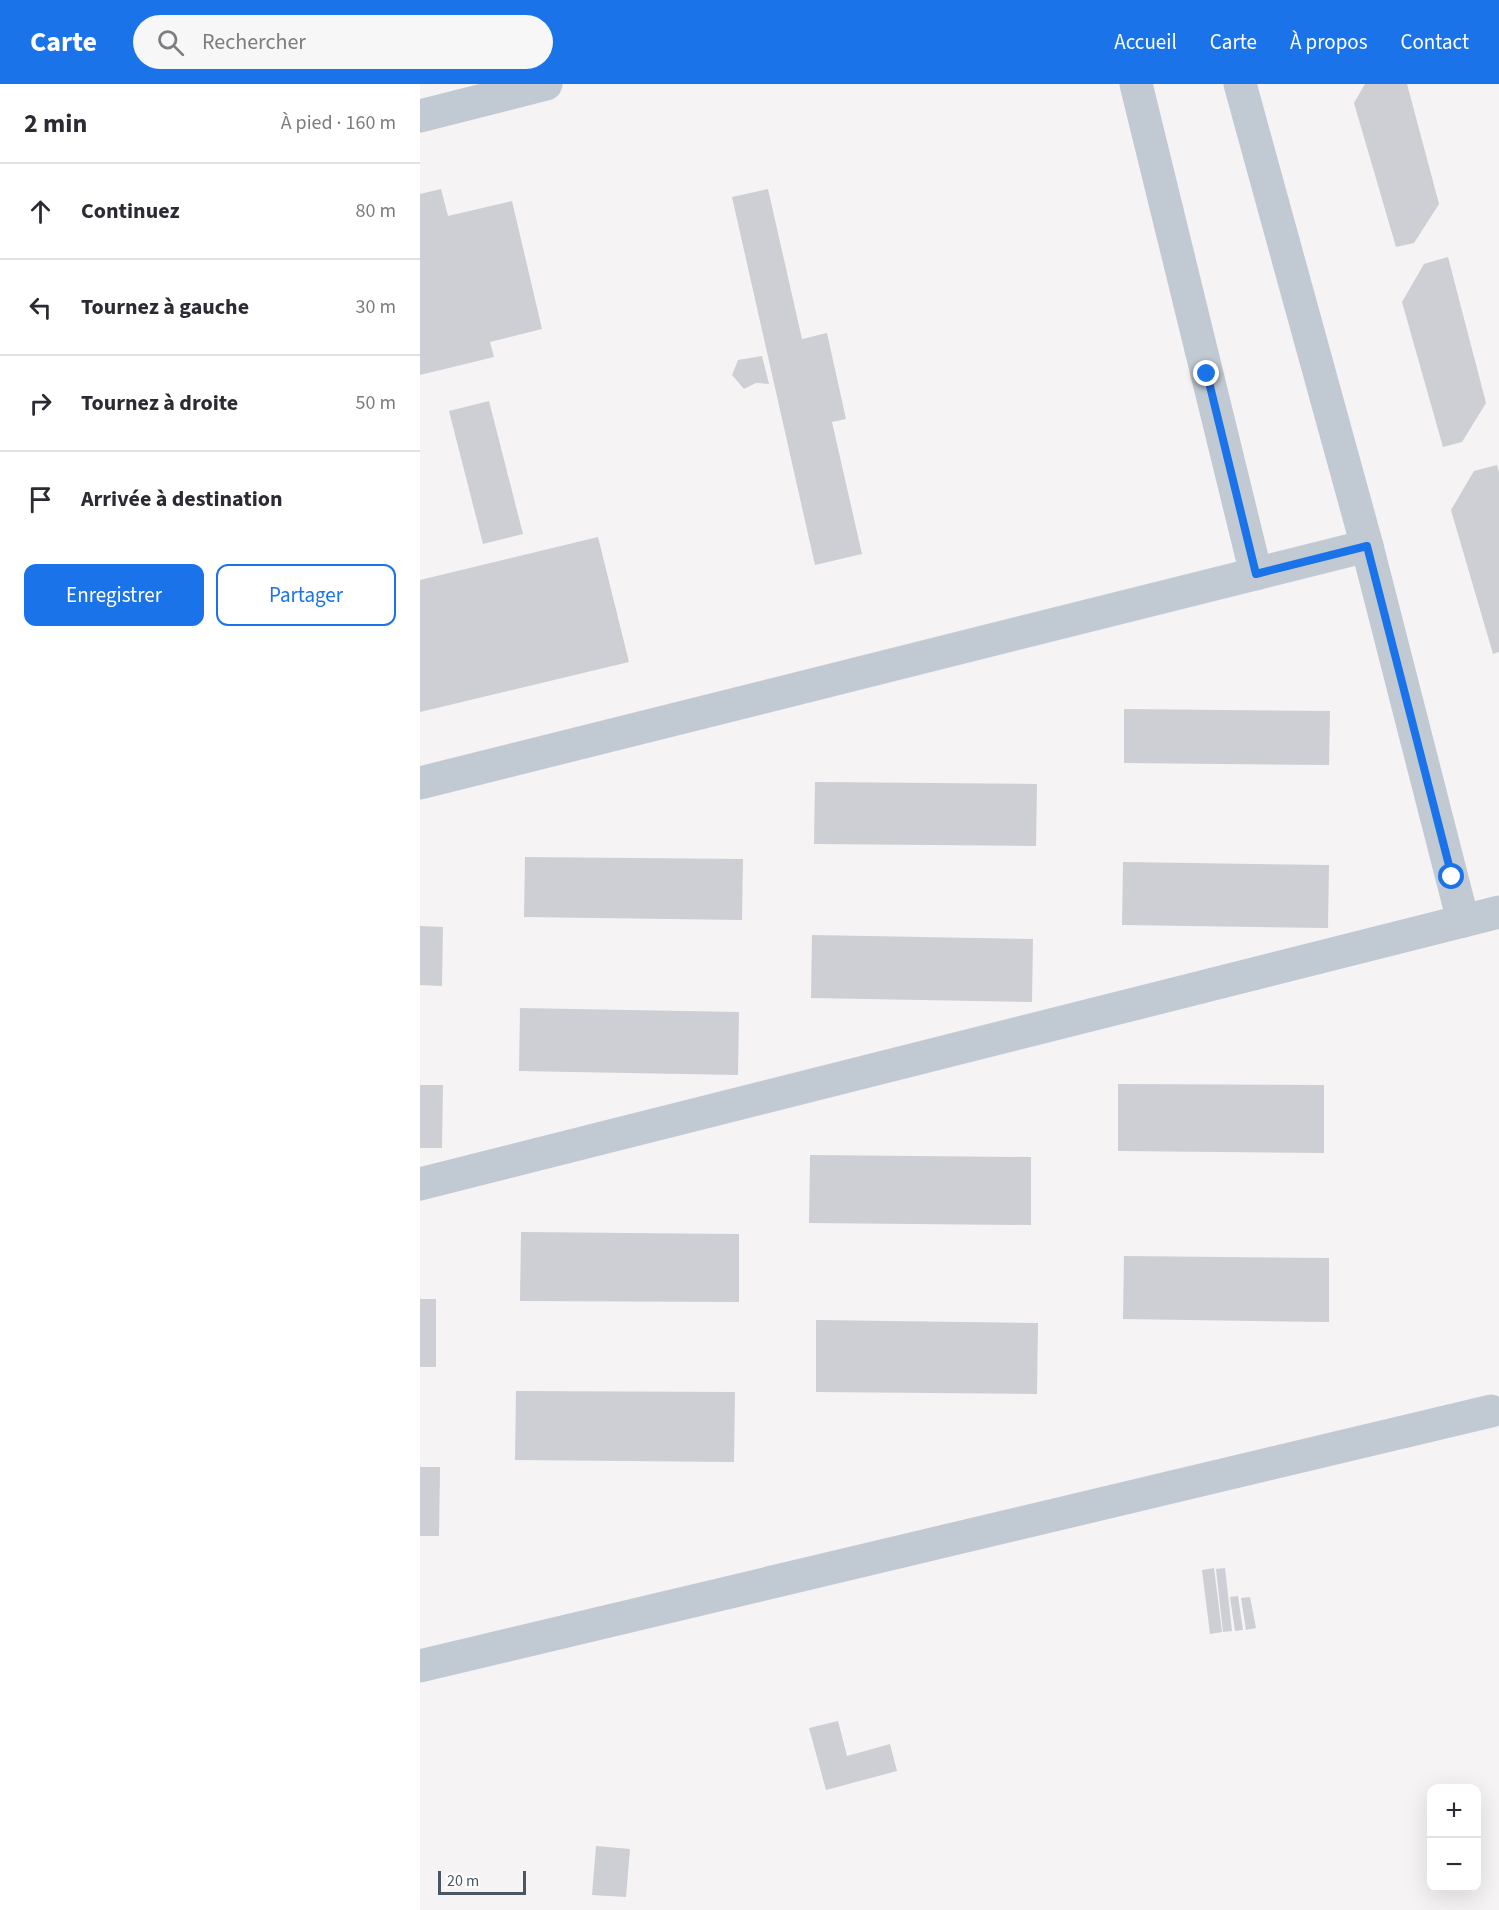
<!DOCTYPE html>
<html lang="fr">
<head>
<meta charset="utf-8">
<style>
  :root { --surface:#fff; --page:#f7f7f7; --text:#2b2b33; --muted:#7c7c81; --line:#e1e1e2; --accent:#1a73e8 }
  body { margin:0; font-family:"Source Sans 3",sans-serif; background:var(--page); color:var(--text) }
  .controls { position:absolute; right:18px; bottom:18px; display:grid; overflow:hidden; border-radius:12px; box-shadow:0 6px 24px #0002 }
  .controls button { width:54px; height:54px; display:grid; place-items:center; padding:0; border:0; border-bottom:2px solid var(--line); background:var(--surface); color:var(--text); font:30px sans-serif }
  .scale { position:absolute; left:18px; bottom:15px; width:88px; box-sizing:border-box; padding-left:6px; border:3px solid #4a5661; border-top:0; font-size:16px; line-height:21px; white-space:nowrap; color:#4a5661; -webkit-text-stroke:4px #fff; paint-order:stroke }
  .stop { position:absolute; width:18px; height:18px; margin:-14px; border:4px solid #1a73e8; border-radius:50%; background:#fff }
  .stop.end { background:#1a73e8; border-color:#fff; box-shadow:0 2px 6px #0008 }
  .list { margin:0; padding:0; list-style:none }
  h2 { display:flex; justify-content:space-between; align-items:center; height:78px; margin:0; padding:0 24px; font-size:26px }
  h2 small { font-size:20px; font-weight:400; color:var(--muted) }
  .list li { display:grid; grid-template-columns:39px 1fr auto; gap:18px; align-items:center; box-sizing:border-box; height:96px; padding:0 24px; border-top:2px solid var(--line) }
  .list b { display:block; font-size:22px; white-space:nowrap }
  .list em { font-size:20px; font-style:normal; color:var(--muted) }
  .actions { display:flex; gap:12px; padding:18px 24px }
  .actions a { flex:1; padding:14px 0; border:2px solid var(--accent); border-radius:12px; text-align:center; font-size:21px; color:var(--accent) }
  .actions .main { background:var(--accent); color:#fff }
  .icon { flex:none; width:33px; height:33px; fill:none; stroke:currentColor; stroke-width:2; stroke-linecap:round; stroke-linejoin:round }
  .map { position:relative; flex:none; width:1079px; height:1826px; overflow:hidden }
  header { display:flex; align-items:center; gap:36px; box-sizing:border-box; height:84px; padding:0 30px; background:var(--accent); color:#fff }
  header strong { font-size:28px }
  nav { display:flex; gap:33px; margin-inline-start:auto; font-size:21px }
  .search { width:420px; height:54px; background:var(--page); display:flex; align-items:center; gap:15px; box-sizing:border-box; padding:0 21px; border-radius:33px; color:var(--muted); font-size:22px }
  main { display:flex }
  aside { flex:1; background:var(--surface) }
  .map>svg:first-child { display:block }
  .building { fill:#cdcfd5 }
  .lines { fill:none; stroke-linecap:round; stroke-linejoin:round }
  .minor { stroke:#c1cad2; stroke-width:33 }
  .route { stroke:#1a73e8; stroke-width:8 }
</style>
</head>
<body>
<header>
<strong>Carte</strong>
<div class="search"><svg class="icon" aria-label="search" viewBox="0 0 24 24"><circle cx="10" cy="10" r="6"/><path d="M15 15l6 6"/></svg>Rechercher</div>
<nav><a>Accueil</a><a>Carte</a><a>À propos</a><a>Contact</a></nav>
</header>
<main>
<aside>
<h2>2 min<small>À pied · 160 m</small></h2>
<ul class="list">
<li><svg class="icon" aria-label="ahead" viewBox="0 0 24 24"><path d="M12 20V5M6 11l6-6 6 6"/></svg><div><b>Continuez</b></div><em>80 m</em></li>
<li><svg class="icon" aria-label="left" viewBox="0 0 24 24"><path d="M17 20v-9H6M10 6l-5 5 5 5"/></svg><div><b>Tournez à gauche</b></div><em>30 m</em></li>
<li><svg class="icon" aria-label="right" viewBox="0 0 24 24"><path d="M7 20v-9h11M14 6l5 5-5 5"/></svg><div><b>Tournez à droite</b></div><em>50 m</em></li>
<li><svg class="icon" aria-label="arrive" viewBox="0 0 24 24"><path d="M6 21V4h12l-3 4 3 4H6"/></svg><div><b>Arrivée à destination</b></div></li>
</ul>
<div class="actions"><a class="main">Enregistrer</a><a>Partager</a></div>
</aside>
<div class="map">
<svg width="1079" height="1826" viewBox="0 0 1079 1826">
  <rect width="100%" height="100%" fill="#f5f3f3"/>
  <g class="building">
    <path d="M 945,0 L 987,0 L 1019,120 L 994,159 L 976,163 L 934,19 Z"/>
    <path d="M 21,105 L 28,132 L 92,117 L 122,245 L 70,258 L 74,273 L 0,291 L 0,110 Z"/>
    <path d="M 348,105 L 382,255 L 407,249 L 426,335 L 412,338 L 442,470 L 395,481 L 312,113 Z"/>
    <path d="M 1028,173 L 1066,319 L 1042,358 L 1023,363 L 982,218 L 1004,180 Z"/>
    <path d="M 342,272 L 349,300 L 336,299 L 324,305 L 312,291 L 318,276 Z"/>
    <path d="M 69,317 L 103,450 L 63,460 L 29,327 Z"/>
    <path d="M 1077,381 L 1079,388 L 1079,568 L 1073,570 L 1031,426 L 1054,387 Z"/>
    <path d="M 178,453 L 209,578 L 0,628 L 0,496 Z"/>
    <path d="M 704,625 L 910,627 L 909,681 L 704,679 Z"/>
    <path d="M 395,698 L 617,700 L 616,762 L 394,760 Z"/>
    <path d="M 105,773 L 323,775 L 322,836 L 104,833 Z"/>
    <path d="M 703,778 L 909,781 L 908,844 L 702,841 Z"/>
    <path d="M 0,842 L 23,843 L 22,902 L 0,901 Z"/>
    <path d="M 392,851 L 613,855 L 612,918 L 391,914 Z"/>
    <path d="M 100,924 L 319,928 L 318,991 L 99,987 Z"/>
    <path d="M 698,1000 L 904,1001 L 904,1069 L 698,1067 Z"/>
    <path d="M 0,1001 L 23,1001 L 22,1064 L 0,1064 Z"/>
    <path d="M 390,1071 L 611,1073 L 611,1141 L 389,1139 Z"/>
    <path d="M 101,1148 L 319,1150 L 319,1218 L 100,1217 Z"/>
    <path d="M 704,1172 L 909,1174 L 909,1238 L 703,1235 Z"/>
    <rect x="0" y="1215" width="16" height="68"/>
    <path d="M 396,1236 L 618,1239 L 617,1310 L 396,1308 Z"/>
    <path d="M 96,1307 L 315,1308 L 314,1378 L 95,1376 Z"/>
    <path d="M 0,1383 L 20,1383 L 19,1452 L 0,1452 Z"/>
    <path d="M 794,1484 L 802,1548 L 790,1550 L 782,1486 Z"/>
    <path d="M 805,1484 L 812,1547 L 803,1548 L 796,1485 Z"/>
    <path d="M 818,1512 L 823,1546 L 815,1547 L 810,1513 Z"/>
    <path d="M 830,1513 L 836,1544 L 826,1546 L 821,1514 Z"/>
    <path d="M 418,1637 L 427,1672 L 470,1660 L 477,1687 L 406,1706 L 389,1644 Z"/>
    <path d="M 176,1762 L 210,1765 L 206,1813 L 172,1811 Z"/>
  </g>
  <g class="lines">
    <g class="minor">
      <path d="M 716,0 L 836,490"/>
      <path d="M 820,0 L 947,462 L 1043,837"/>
      <path d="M 0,32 L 126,0"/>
      <path d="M 0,699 L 947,462"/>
      <path d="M 0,1100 L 1079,828"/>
      <path d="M 0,1582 L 1071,1327"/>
    </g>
  </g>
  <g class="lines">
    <path class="route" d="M 787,290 L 836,490 L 947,462 L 1032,793"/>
  </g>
</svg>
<div class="controls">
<button>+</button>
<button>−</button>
</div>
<div class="scale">20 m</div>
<div class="stop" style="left:1032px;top:793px"></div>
<div class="stop end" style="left:787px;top:290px"></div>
</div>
</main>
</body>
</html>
